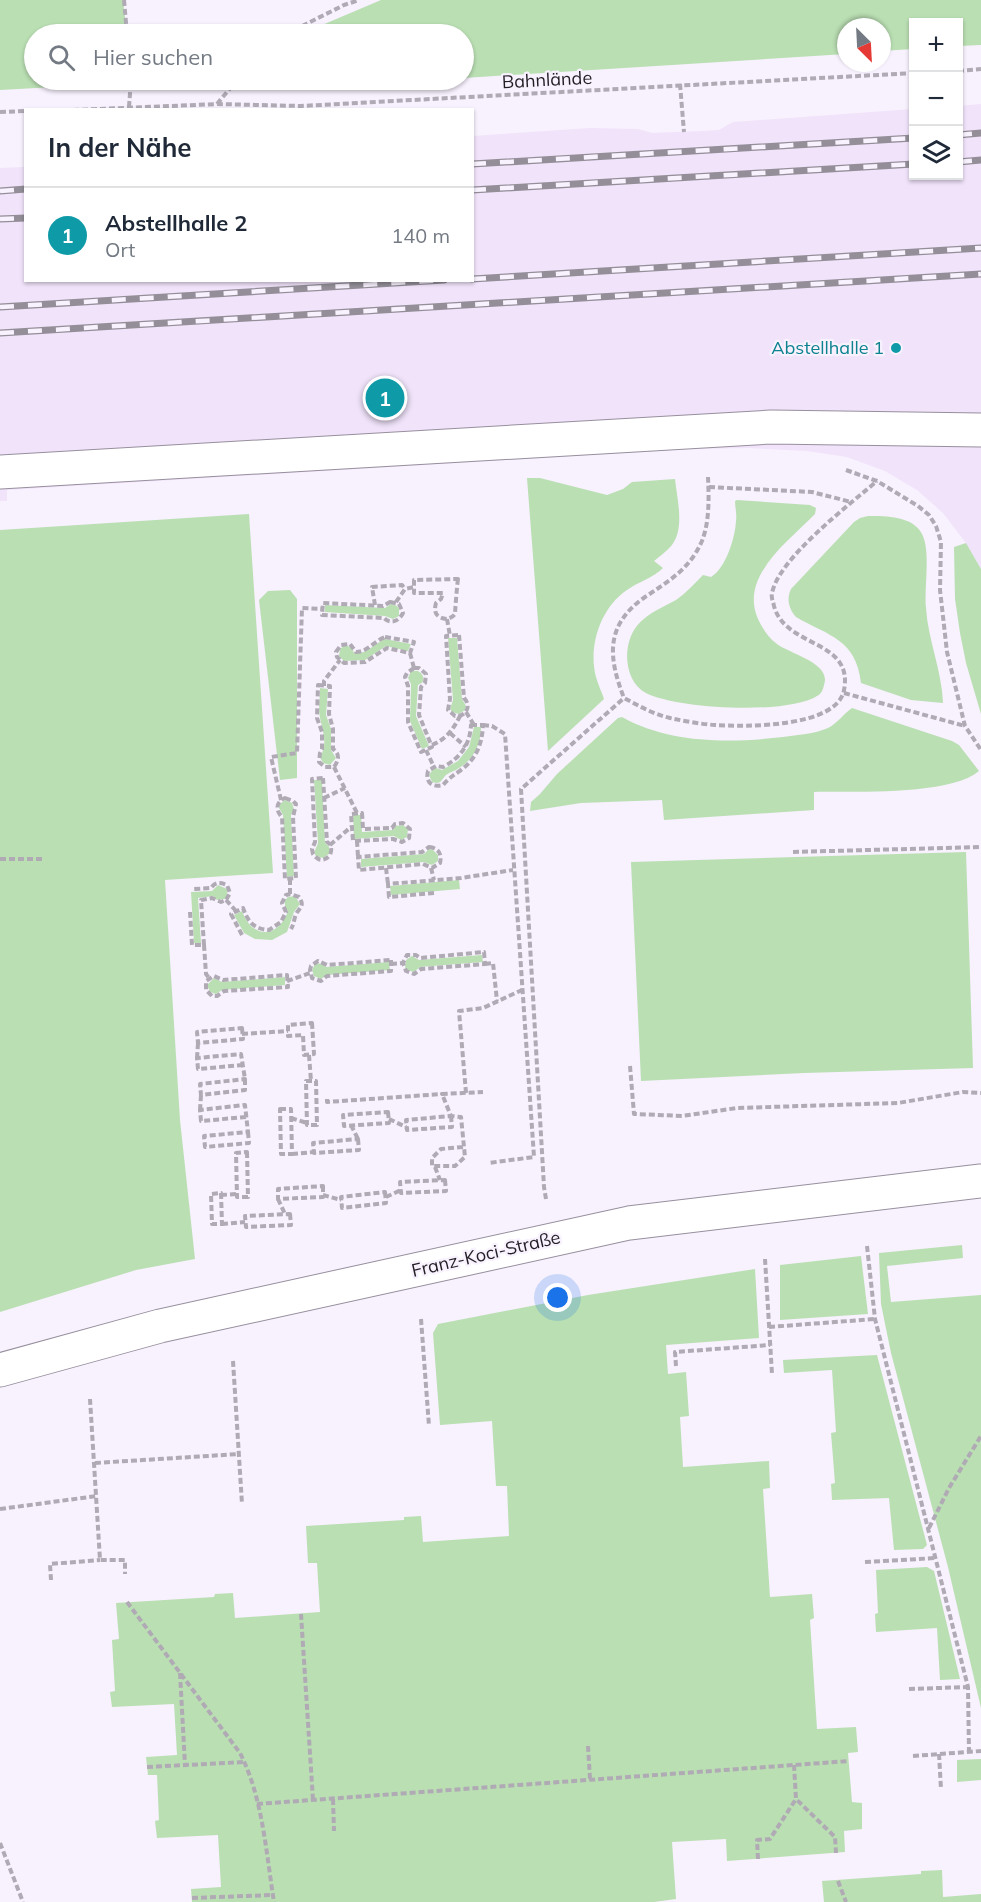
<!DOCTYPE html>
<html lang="de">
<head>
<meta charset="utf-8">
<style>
  :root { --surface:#fff; --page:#f6f6f7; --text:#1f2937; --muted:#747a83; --line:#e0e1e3; --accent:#8c6305 }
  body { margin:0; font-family:Mulish,sans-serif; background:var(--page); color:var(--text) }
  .controls { position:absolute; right:18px; top:18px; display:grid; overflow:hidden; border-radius:0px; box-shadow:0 2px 4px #0004 }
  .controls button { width:54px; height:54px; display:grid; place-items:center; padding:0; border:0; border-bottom:2px solid var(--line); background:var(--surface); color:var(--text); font:30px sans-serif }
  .compass { position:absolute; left:837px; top:18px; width:54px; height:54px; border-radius:50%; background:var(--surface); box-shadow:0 2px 4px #0004; rotate:156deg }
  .you { position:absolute; left:558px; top:1298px; width:21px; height:21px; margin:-15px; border:4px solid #fff; border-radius:50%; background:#1a73e8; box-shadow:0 0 0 9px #1a73e833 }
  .badge { display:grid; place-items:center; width:39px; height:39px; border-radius:50%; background:var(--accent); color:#fff; font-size:20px; font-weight:700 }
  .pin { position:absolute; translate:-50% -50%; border:3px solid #fff; box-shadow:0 2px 6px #0006 }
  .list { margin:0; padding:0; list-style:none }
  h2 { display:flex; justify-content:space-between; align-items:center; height:78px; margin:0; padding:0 24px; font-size:26px }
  h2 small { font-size:20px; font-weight:400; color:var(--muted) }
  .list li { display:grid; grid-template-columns:39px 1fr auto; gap:18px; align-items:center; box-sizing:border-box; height:96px; padding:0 24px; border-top:2px solid var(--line) }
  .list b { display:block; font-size:22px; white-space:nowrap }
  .list p { margin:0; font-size:20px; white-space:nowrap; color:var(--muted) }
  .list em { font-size:20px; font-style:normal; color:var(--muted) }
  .icon { flex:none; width:33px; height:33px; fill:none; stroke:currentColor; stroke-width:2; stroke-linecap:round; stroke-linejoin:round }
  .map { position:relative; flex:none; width:981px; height:1902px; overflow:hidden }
  .search { position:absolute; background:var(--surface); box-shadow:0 2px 4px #0004; left:24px; top:24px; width:450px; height:66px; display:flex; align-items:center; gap:15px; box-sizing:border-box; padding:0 21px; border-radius:33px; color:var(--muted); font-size:22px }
  .panel { position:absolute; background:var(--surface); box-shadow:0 2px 4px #0004; left:24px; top:108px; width:450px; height:174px; border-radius:0px }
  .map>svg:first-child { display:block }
  .built { fill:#f0e3fa }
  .green { fill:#badfb3 }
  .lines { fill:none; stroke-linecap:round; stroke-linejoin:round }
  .minor-casing { stroke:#978f9d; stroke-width:35 }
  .path { stroke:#b0aab5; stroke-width:4; stroke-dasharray:6 3; stroke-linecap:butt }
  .minor { stroke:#fff; stroke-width:33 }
  .rail-casing { stroke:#938e98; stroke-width:7 }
  .rail { stroke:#f8f1fe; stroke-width:4.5; stroke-dasharray:14; stroke-linecap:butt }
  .culture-dot { fill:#0f9aa8; stroke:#f8f1fe; stroke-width:2 }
  .labels { text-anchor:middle; stroke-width:4.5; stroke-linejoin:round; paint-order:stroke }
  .street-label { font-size:18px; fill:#211e24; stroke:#f8f1fe }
  .culture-label { font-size:18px; fill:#0d838f; stroke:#f8f1fe; text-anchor:end }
</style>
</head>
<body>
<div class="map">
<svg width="981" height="1902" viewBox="0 0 981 1902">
  <rect width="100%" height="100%" fill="#f8f1fe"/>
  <path class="built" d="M 981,104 L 981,569 L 966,543 L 943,513 L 917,490 L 885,471 L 847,457 L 807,451 L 748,448 L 689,449 L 7,490 L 7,501 L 0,501 L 0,168 L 25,167 L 26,280 L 472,280 L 473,136 L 590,128 L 638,129 L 652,133 L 703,131 L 719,130 L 733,122 L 913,109 L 914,176 L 958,176 L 959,106 Z"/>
  <g class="green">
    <path d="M 0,0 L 123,0 L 127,34 L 34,34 L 34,80 L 127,80 L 91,85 L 0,90 Z"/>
    <path d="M 381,0 L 981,0 L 981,45 L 959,46 L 958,22 L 914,22 L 913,49 L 882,51 L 882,27 L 846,27 L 846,54 L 464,78 L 464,34 L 301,34 Z"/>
    <path d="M 288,80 L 446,80 L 288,88 Z"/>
    <path d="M 527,478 L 540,478 L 607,495 L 623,489 L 632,482 L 675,479 C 677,499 685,528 672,545 C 667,551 660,556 654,561 L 663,568 C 653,578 638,582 627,590 C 600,608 588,647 596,677 C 598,685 602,692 604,699 L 548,751 Z"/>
    <path d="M 737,500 L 810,505 L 816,508 L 815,514 C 789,541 739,576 758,619 C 763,629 768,638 777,644 C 790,654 832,663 824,685 C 823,690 821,694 817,696 C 787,715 677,709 646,693 C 627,683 623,655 631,636 C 640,616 658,610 676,600 C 686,593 694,584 703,575 L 711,577 C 726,568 735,538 736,521 C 737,514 735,507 735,501 Z"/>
    <path d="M 249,514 L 273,873 L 165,880 L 180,1120 L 195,1259 L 136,1270 L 0,1312 L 0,530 Z"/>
    <path d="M 868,516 C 886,516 913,516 922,534 C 931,551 924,588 926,608 C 928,640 942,671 943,703 L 911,700 L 861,683 C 856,639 829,636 796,617 C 789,609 786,599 791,589 L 854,522 L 860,518 Z"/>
    <path d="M 966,543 L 981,569 L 981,714 L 966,663 L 960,633 L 955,599 L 954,547 Z"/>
    <path d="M 290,590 L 297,599 L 297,778 L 280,780 L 259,600 L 268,591 Z"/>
    <path d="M 391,604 L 397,606 L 399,609 L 399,616 L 393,619 L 385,616 L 325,612 L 325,605 L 385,608 Z"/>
    <path d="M 448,638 L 457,638 L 462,699 L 466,706 L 465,710 L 459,714 L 452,712 L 450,709 L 453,700 Z"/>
    <path d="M 385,639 L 411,644 L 408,651 L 386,646 L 365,660 L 344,661 L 339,656 L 340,649 L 345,645 L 352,648 L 354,653 C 367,655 373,644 385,639 Z"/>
    <path d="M 411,671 L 418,671 C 423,674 424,677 423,682 L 418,685 L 416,716 L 429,746 L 422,749 L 410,721 L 411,684 L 408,678 Z"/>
    <path d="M 320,688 L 328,689 L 326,715 L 331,729 L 331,750 L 336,758 L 330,765 L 323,763 L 320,757 C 328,744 323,732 320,718 C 318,709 320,698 320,688 Z"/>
    <path d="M 852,708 L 952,741 L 959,745 L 979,771 C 949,796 855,791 814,792 L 814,810 L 664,820 L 662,800 L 581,803 L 530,811 L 531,802 L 540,794 L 557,774 L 618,718 L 622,717 C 670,744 730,743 783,737 C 798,735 814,734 828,728 C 838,723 843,714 852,708 Z"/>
    <path d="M 474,727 L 481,727 C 481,744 474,759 459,768 C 455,771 450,772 446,775 C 441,780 441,785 432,782 L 429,775 L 433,769 L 436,768 L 442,770 L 458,761 L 469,747 Z"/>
    <path d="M 314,780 L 322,780 L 325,843 C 330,846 330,849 329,854 L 323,858 L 316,856 L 314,853 L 318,843 Z"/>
    <path d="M 285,800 L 292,803 L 294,809 L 291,815 L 294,876 L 287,877 L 283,815 L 279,808 L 280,804 Z"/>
    <path d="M 353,815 L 361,815 L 362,832 L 393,830 L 396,826 L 403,825 L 408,829 L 407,837 L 401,840 L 394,836 L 354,839 Z"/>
    <path d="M 429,849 L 433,850 L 438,855 L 438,861 L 432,865 L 424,862 L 361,867 L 361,859 L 424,854 Z"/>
    <path d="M 966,852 L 973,1068 L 804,1073 L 641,1081 L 631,862 Z"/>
    <path d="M 459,880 L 460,889 L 391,895 L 390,886 Z"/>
    <path d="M 218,885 L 227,889 L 227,897 L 224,899 L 217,900 L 213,896 L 198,898 L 201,943 L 194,943 L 191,892 L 212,891 Z"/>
    <path d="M 295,896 L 300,904 L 294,912 L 287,932 L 272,940 L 255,939 L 244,933 L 234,915 L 242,911 C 252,939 278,939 288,911 L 285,907 L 285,900 L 288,897 Z"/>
    <path d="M 482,955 L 483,962 L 420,967 L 414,972 L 407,970 L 405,967 L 406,960 L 412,956 L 419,960 Z"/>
    <path d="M 389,962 L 390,970 L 327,975 L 321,979 L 314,976 L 312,970 L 315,964 C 320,963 323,963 326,967 Z"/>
    <path d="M 285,977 L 285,985 L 222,990 L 216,994 L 210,992 L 207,985 L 214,978 L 222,982 Z"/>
    <path d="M 962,1245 L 963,1258 L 887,1266 L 891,1302 L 981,1295 L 981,1708 L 948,1567 L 891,1353 L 881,1304 L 879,1253 Z"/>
    <path d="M 861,1256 L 868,1314 L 780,1320 L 780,1265 Z"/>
    <path d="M 755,1269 L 759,1338 L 666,1345 L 668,1374 L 686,1372 L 689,1416 L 680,1417 L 683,1467 L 769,1461 L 770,1488 L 763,1489 L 770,1597 L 812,1594 L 814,1618 L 810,1620 L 817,1729 L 856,1727 L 858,1752 L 848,1753 L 852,1802 L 862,1803 L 862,1829 L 844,1831 L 845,1852 L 727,1861 L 726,1839 L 672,1842 L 676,1899 L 654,1902 L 192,1902 L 191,1889 L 221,1887 L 218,1835 L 157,1838 L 155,1821 L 159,1820 L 157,1775 L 148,1775 L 146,1757 L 177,1755 L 174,1704 L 112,1707 L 110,1692 L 115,1691 L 112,1640 L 119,1639 L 116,1603 L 214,1597 L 215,1594 L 233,1593 L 235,1618 L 320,1612 L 317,1563 L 308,1563 L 306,1526 L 404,1520 L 404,1517 L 421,1516 L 423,1542 L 509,1536 L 507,1486 L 496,1486 L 492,1421 L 440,1425 L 433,1333 L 438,1324 L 588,1295 Z"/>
    <path d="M 877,1355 L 927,1545 L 923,1549 L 894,1550 L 889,1498 L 832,1500 L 831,1484 L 835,1483 L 831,1433 L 836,1432 L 832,1370 L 784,1373 L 783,1360 Z"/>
    <path d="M 927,1567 L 934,1571 L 960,1679 L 940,1680 L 937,1628 L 876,1632 L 875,1614 L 878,1613 L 876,1570 Z"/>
    <path d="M 981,1759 L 981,1780 L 957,1782 L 957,1760 Z"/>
    <path d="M 942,1870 L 943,1897 L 981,1894 L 981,1902 L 824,1902 L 822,1881 L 921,1874 L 921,1871 Z"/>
  </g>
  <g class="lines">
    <g class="minor-casing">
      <g id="minor">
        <path d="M 0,472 L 771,427 L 981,430"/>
        <path d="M 0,1370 L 160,1326 L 629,1223 L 981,1181"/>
      </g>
    </g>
    <g class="path">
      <path d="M 124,0 L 127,34"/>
      <path d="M 286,34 L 344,5 L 359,0"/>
      <path d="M 958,71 L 981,69"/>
      <path d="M 680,84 L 684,132"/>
      <path d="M 217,104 L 237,80"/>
      <path d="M 129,107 L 131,80"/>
      <path d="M 73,110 L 217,104 L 301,106 L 914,73"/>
      <path d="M 0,112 L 26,111"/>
      <path d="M 846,470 L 877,481 L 918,506 L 929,515 L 936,526 L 941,542 L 940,590 L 947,652 L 965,726 L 981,750"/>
      <path d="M 708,477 C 709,499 710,529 698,549 C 686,571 666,583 645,597 C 605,625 608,657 624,698 C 639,706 653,714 670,718 C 684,721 700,724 715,725 C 744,727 837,728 844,690 C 854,639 785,648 774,606 C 773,601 771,598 772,593 C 779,558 849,505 877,481"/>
      <path d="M 709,487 L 812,492 L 851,502"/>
      <path d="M 458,579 C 457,585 455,612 455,614 C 453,617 450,618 447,619 C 437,618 433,613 436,603 L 441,599 L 443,593 L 414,593 L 414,580 Z"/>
      <path d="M 390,602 L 399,604 L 403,613 C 399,621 391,625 384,618 L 322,615 L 323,603 L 383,606 Z"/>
      <path d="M 396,602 L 405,589 L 414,587"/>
      <path d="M 375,605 L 372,587 L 402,585 L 405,589"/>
      <path d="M 447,619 L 450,636"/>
      <path d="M 459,635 L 464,698 C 472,706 466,717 455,716 L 448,710 L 450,699 L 446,636 Z"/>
      <path d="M 385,637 L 414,642 L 410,653 L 387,648 L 365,662 L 344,663 L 337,657 L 336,652 L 341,645 L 350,644 L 356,652 C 368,652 374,641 385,637 Z"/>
      <path d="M 410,653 L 414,668"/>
      <path d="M 414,668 L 419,668 L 426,674 L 425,683 L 421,687 L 419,715 L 432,747 L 421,752 L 408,722 L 408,686 L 405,677 L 407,673 Z"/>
      <path d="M 318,685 L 330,686 L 329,714 L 333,729 L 333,749 C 340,754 339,760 334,767 L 325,767 L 319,762 L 320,753 L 322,749 L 322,732 L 317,718 Z"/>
      <path d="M 324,686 L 324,681 L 340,660"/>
      <path d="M 844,693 L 965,726"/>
      <path d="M 466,712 L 474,725"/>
      <path d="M 471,725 L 483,725 C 482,744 477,758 461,770 C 454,775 449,778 443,785 C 432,788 425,782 428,771 L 436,766 L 443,767 C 460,758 470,745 471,725 Z"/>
      <path d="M 483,725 L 492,726 L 505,734 L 534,1157 L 488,1163"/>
      <path d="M 450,733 L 466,747"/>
      <path d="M 432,745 C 446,739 453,730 460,716"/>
      <path d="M 426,750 L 434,767"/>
      <path d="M 334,767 L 357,813"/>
      <path d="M 323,778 L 327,842 C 332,844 332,850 330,855 C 324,862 318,861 313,854 L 312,849 L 315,842 L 312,779 Z"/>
      <path d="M 285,798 L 293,801 L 296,804 L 293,817 L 296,878 L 285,879 L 282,817 C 275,810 276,802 285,798 Z"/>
      <path d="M 324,798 L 345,788"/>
      <path d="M 281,800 L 271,757 L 297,753 L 302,608 L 323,609"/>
      <path d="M 362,813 L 363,829 L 392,828 L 395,824 L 403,823 L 410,829 L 409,838 L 402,842 L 393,839 L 353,841 L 351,814 Z"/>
      <path d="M 357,841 L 358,857"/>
      <path d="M 330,845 L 351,827"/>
      <path d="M 429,847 C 439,848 442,854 440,863 L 432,868 L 423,864 L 359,870 L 358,857 L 422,852 Z"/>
      <path d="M 793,852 L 981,847"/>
      <path d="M 0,859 L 44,859"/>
      <path d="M 386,868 L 388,884"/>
      <path d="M 431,868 L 434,880"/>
      <path d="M 290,879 L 290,894"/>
      <path d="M 434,893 L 389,897 L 388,884 L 461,878 L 513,870"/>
      <path d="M 226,900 L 236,911"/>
      <path d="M 190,912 L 192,945 L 204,945 L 201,900 L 212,898 L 221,902 L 226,900 L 230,893 L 227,885 C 220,882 215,882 211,888 L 194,889"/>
      <path d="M 242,935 L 231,914 L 243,908 C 248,922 254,929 269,930 L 281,922 L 286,912 L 282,903 L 286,895 L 290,894 L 299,897 C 305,906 300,907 296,914 C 294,919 294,924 291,929"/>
      <path d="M 204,945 L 206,974 L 209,978"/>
      <path d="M 484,952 L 485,964 L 421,969 L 414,974 L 406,971 L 403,963 L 407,955 L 416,955 L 420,958 Z"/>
      <path d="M 391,960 L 391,971 L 327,976 L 321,981 L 312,978 L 310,970 L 311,966 L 318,961 L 327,965 Z"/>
      <path d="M 391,964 L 403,963"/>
      <path d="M 485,964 L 493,963 L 497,1001"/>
      <path d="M 287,975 L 288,987 L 224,991 L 217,996 L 212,996 L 206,990 L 206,981 L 214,976 L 223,980 Z"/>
      <path d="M 287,981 L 310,973"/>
      <path d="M 312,1023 L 314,1054 L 304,1055 L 303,1035 L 288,1036 L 288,1025 Z"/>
      <path d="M 242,1028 L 243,1039 L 198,1043 L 197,1032 Z"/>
      <path d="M 242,1034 L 288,1031"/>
      <path d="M 309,1055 L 311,1081"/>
      <path d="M 197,1058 L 198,1043"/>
      <path d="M 243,1065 L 198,1069 L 197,1058 L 241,1054 L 245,1079"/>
      <path d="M 630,1066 L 634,1114 L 682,1116 L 737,1108 L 898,1103 L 963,1092 L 981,1093"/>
      <path d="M 245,1079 L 245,1090 L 201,1095 L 200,1084 Z"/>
      <path d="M 306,1081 L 316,1081 L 317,1125 L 307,1125 Z"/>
      <path d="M 466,1093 L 459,1011 L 483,1008 L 522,990"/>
      <path d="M 327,1099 L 327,1102 L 442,1094"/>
      <path d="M 280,1109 L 291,1109 L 292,1154 L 281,1154 Z"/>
      <path d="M 200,1110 L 201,1095"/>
      <path d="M 388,1112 L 389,1123 L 344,1126 L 343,1115 Z"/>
      <path d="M 451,1116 L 452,1127 L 407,1130 L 406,1120 Z"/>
      <path d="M 246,1117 L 201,1121 L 200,1110 L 245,1105 L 248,1132"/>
      <path d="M 291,1118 L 307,1123"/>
      <path d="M 389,1119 L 406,1127"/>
      <path d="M 351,1125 L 358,1139"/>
      <path d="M 248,1132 L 249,1143 L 205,1147 L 204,1136 Z"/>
      <path d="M 358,1139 L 359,1150 L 314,1153 L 313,1143 Z"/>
      <path d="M 463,1147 L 441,1149 L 432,1158 L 432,1166 L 455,1166 L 465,1157 L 461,1117 L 451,1116 L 442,1094 L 483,1092"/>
      <path d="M 247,1152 L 248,1197 L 237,1197 L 236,1153 Z"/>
      <path d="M 292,1154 L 314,1152"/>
      <path d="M 435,1167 L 440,1180"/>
      <path d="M 445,1180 L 446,1191 L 401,1193 L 400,1182 Z"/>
      <path d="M 323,1186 L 323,1197 L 278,1199 L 278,1189 Z"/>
      <path d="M 385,1192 L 386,1203 L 342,1208 L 341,1197 Z"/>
      <path d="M 221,1193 L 222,1224 L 212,1224 L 211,1194 Z"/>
      <path d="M 221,1195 L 237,1194"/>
      <path d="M 323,1195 L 341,1200"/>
      <path d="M 386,1197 L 401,1190"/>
      <path d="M 278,1199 L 285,1214"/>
      <path d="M 546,1199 L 544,1187 L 521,789 L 624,698"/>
      <path d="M 290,1214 L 291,1225 L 246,1227 L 245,1216 Z"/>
      <path d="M 222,1224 L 245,1222"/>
      <path d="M 867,1246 L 875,1319 L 968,1687 L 969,1752"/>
      <path d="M 765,1259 L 772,1374"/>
      <path d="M 421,1319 L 429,1426"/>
      <path d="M 769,1327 L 875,1319"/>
      <path d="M 233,1361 L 242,1504"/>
      <path d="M 676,1366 L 675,1352 L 770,1345"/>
      <path d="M 90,1399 L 100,1560 L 125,1560 L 125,1574"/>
      <path d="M 95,1463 L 239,1454"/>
      <path d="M 0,1509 L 97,1496"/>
      <path d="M 929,1528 L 949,1488 L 981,1436"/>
      <path d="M 865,1562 L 936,1558"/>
      <path d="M 51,1580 L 50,1564 L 100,1560"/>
      <path d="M 127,1602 L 240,1753 C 263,1798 266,1853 274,1902"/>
      <path d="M 301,1614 L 313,1800"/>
      <path d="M 180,1673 L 185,1765"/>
      <path d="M 909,1689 L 968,1687"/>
      <path d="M 588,1746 L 590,1779"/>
      <path d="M 939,1754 L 941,1789"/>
      <path d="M 913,1756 L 981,1751"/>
      <path d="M 794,1765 L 796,1799 L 835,1837 L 836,1853"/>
      <path d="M 147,1767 L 245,1762"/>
      <path d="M 333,1799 L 334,1831"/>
      <path d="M 257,1804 L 849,1761"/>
      <path d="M 0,1843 L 23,1902"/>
      <path d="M 758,1859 L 757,1840 L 770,1839 L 796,1799"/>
      <path d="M 838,1881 L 846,1902"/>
      <path d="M 192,1898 L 273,1895"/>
    </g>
    <use href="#minor" class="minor"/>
    <g class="rail-casing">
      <g id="rail">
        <path d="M 958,135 L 981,133"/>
        <path d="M 958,162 L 981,160"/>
        <path d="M 472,164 L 914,138"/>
        <path d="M 472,190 L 914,164"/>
        <path d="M 0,191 L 26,189"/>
        <path d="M 0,219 L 26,218"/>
        <path d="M 472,279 L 981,248"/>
        <path d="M 0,307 L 444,280"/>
        <path d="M 0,333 L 981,274"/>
      </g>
    </g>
    <use href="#rail" class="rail"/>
  </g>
  <circle class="culture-dot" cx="896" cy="348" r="6"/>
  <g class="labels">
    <g class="street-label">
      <text transform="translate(547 80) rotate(-3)" y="6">Bahnlände</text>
      <text transform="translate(486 1254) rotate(-13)" y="6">Franz-Koci-Straße</text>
    </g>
    <g class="culture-label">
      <text x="884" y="354">Abstellhalle 1</text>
    </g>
  </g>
</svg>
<div class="controls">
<button>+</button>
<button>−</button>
<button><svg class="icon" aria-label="layers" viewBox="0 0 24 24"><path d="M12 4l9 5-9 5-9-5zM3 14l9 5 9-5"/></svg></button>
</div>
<svg class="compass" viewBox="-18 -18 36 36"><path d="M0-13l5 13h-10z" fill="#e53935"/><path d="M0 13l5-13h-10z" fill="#747a83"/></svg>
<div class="you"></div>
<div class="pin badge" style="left:385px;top:398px;background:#0f9aa8">1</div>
<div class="search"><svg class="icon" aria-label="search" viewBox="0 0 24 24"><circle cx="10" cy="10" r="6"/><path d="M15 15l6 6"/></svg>Hier suchen</div>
<section class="panel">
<h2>In der Nähe<small></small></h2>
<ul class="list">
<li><span class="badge" style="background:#0f9aa8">1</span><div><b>Abstellhalle 2</b><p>Ort</p></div><em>140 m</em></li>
</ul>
</section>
</div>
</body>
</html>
